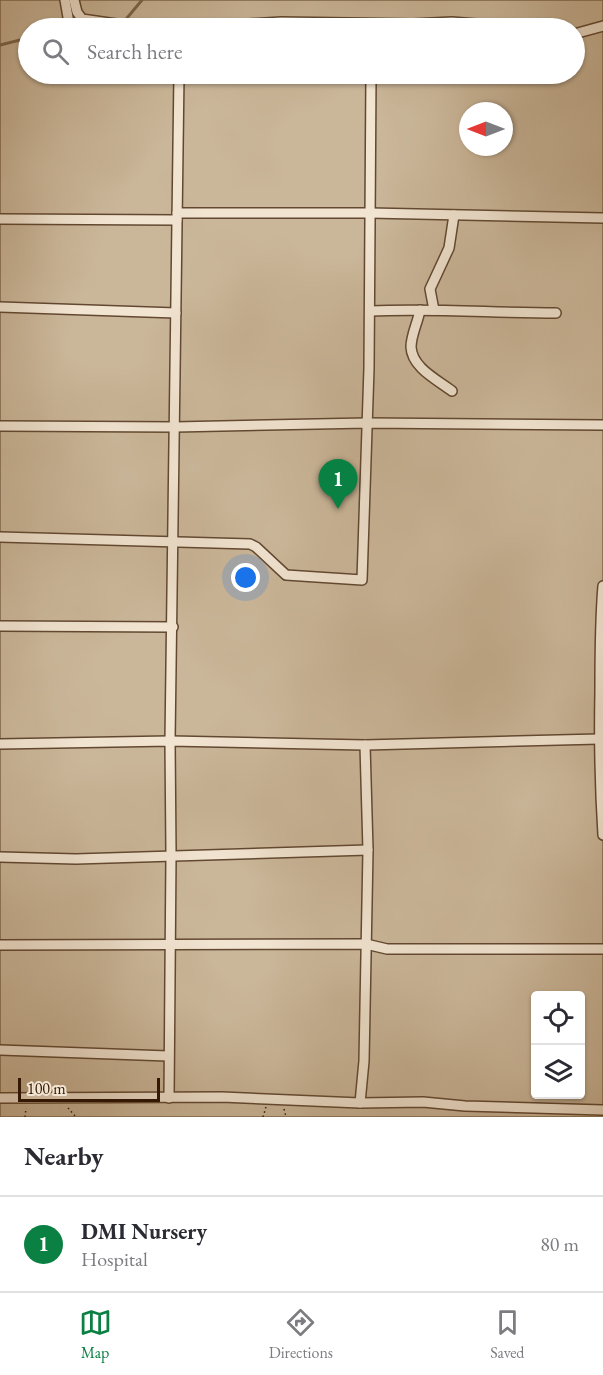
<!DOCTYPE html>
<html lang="en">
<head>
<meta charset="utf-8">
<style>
  :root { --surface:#fff; --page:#f7f7f7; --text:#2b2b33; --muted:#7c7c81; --line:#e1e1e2; --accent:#0b8043 }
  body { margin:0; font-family:"EB Garamond",serif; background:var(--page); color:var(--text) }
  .controls { position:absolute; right:18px; bottom:18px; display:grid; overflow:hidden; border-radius:6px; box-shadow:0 2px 4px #0004 }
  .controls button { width:54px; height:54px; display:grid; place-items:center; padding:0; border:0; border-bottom:2px solid var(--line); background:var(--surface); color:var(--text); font:30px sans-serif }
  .compass { position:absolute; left:459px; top:102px; width:54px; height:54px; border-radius:50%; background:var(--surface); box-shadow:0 2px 4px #0004; rotate:270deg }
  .scale { position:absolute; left:18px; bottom:15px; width:142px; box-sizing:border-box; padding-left:6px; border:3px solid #351904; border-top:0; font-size:16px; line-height:21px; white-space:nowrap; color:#351904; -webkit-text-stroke:4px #f1e4d1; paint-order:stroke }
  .you { position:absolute; left:246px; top:578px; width:21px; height:21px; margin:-15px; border:4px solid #fff; border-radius:50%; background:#1a73e8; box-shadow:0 0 0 9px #1a73e833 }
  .badge { display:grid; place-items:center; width:39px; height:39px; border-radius:50%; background:var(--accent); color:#fff; font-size:20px; font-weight:700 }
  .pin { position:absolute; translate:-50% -50px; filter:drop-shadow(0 2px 3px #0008) }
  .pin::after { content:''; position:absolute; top:32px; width:21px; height:18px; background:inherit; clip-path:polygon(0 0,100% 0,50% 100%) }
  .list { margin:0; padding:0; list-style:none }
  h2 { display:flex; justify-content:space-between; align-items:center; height:78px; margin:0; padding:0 24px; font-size:26px }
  h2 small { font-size:20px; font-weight:400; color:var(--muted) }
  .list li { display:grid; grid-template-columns:39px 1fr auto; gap:18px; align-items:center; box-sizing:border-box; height:96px; padding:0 24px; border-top:2px solid var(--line) }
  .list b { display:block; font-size:22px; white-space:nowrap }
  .list p { margin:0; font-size:20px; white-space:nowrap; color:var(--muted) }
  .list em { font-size:20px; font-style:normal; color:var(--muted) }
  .icon { flex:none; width:33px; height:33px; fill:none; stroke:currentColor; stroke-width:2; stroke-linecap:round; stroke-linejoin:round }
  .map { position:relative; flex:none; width:603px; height:1117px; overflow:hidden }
  .search { position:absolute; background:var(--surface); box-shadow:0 2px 4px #0004; left:18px; right:18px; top:18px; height:66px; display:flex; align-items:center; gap:15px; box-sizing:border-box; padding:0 21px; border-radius:33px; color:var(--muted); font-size:22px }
  .sheet { height:174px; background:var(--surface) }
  nav { display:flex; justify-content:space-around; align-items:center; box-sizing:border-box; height:84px; border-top:2px solid var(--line); background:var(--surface); font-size:16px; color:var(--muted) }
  nav a { display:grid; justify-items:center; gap:3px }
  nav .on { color:var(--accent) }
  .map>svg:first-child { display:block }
  .green { fill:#cab699; stroke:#80684e; stroke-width:1.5; fill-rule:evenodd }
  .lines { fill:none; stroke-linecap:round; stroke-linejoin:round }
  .stream { stroke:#7c644b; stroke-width:3 }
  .minor-casing { stroke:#624831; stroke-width:12 }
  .path { stroke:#351904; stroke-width:1.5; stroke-dasharray:1.5 3; stroke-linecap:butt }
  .minor { stroke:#f1e4d1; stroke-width:9 }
</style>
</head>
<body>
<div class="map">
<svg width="603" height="1117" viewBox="0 0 603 1117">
  <rect width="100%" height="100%" fill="#e9d6b8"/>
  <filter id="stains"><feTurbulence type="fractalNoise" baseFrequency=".00333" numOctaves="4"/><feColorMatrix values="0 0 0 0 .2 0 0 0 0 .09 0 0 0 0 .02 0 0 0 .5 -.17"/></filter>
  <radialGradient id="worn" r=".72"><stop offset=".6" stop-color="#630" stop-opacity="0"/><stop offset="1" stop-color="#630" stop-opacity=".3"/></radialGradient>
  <path class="green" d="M 0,0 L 603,0 L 603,1117 L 0,1117 ZM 28,28 L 574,28 L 574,74 L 28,74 ZM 468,111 L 504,111 L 504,147 L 468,147 ZM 536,996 L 580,996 L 580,1094 L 536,1094 Z"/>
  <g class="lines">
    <g class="stream">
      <path d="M 122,24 L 142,0"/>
      <path d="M 0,45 L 28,38"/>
    </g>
    <g class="minor-casing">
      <g id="minor">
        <path d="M 65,0 L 69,23 L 78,23 L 82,19"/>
        <path d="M 74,0 L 77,12 L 82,19 L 144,28"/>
        <path d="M 185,28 L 281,22 L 413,24 L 452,22 L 525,28"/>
        <path d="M 574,34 L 603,26"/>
        <path d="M 177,213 L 370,213 L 603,218"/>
        <path d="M 0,219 L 177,220"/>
        <path d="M 0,307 L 176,313"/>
        <path d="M 420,310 C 418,322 411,335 411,347 C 412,368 438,380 452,391"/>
        <path d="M 434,310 L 430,289 L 449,248 L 454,215"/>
        <path d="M 370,311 C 432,308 494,313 556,313"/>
        <path d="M 0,426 L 175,427 L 367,423 L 603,425"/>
        <path d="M 0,537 L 250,544 L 256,547 L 286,575 L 362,580 L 369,368 L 371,74"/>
        <path d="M 603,586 C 600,621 600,656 600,692 C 599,740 600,787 603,835"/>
        <path d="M 0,626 L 173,627"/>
        <path d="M 0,744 L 170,741 L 365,745 L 599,739"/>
        <path d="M 0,857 L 76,859 L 368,850"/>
        <path d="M 0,945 L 366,944 L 387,949 L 603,949"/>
        <path d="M 0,1050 L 168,1056"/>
        <path d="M 0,1098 L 222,1097 L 360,1103 L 423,1102 L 465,1106 L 603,1110"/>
        <path d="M 169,1098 L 171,854 L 170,741 L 179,74"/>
        <path d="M 360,1103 L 364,1061 L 368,850 L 365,745"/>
      </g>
    </g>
    <g class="path">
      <path d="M 68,1108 L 76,1117"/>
      <path d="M 284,1109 L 286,1117"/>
      <path d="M 25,1117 L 26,1108"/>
      <path d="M 263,1117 L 266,1107"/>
    </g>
    <use href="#minor" class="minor"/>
  </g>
  <rect width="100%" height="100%" filter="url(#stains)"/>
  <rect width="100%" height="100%" fill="url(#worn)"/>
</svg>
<div class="controls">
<button><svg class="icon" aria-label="locate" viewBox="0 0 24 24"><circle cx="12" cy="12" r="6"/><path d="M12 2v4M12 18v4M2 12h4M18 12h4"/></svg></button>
<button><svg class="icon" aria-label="layers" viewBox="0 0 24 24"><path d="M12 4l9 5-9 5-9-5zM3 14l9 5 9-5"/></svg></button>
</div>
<svg class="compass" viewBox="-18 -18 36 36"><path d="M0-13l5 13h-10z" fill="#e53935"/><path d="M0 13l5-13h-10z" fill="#7c7c81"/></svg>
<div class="scale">100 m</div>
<div class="you"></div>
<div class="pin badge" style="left:338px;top:509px">1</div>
<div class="search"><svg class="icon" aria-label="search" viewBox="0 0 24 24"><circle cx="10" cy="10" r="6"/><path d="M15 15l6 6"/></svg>Search here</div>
</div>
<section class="sheet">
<h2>Nearby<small></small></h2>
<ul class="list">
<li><span class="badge">1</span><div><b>DMI Nursery</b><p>Hospital</p></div><em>80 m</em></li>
</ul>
</section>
<nav>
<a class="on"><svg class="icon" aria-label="map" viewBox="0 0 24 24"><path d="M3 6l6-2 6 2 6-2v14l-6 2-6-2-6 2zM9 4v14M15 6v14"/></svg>Map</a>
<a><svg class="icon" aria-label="directions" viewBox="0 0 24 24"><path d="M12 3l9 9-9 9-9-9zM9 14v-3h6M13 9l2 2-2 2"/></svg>Directions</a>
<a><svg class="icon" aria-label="saved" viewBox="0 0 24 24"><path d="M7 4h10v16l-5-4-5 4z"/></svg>Saved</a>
</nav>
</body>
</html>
